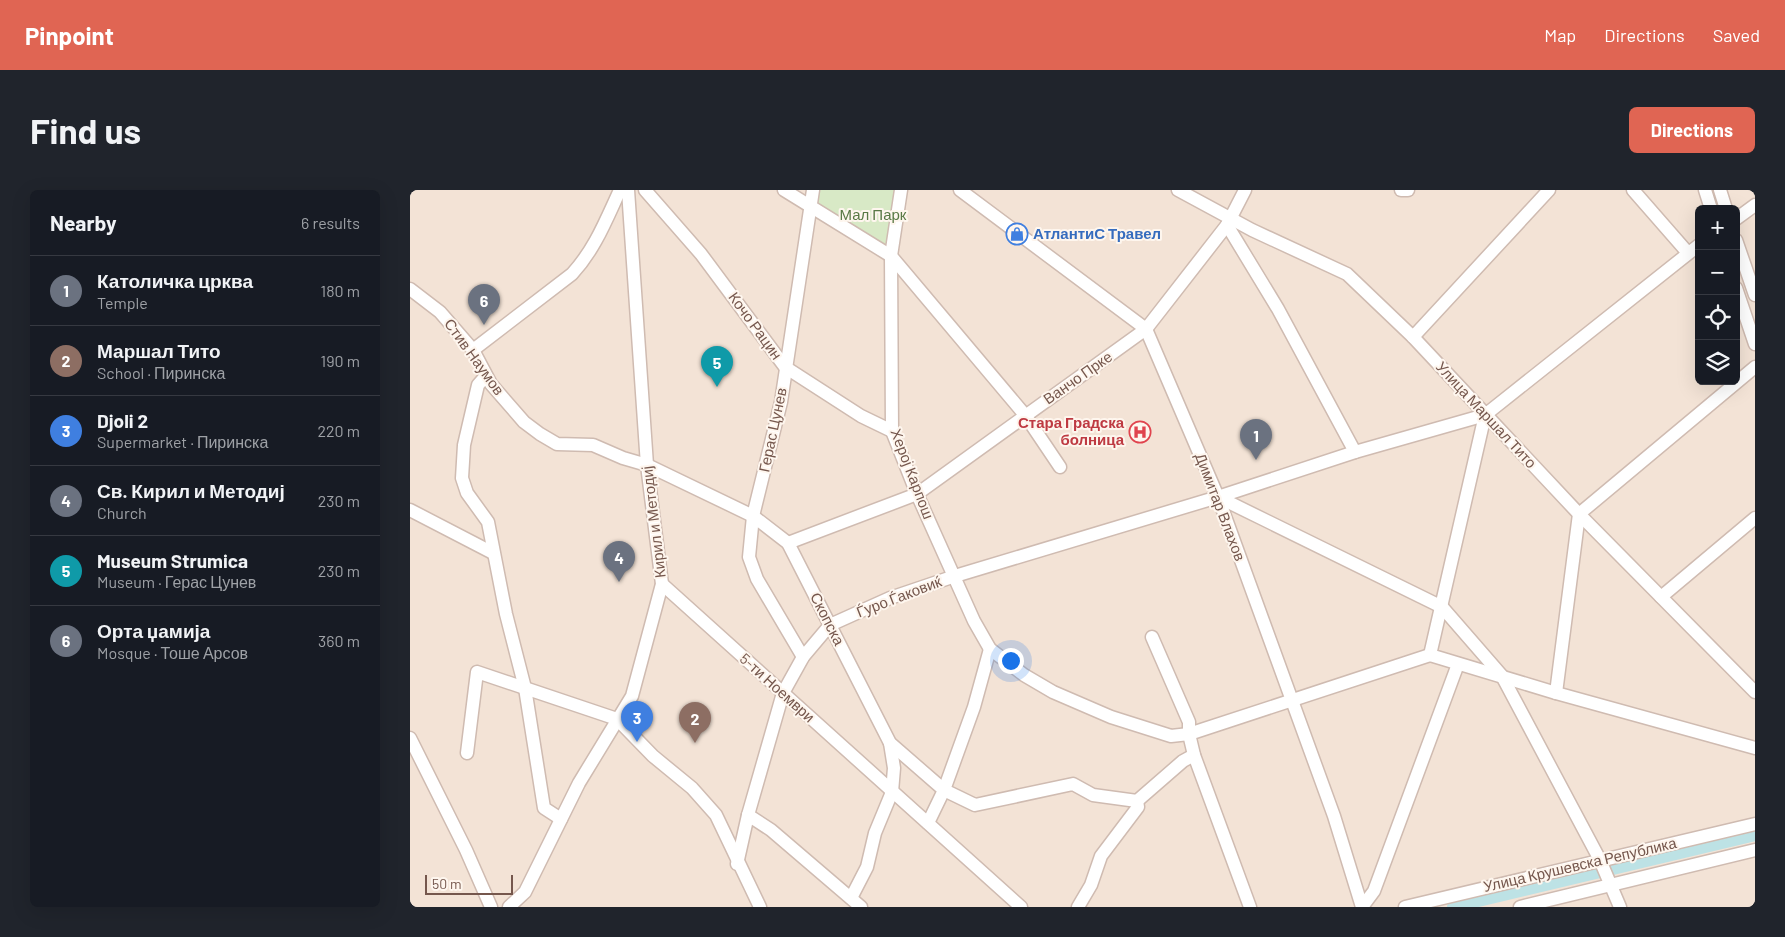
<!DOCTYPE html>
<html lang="en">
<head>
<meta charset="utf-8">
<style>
  :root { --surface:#171b24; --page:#20242c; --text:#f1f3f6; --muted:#9ea1a6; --line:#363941; --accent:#e06553 }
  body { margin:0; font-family:Barlow,sans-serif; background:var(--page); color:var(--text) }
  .controls { position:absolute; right:15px; top:15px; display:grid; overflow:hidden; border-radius:8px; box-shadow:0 5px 20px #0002 }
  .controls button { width:45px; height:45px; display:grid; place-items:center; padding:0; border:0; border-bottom:1px solid var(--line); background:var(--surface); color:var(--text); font:25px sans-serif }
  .scale { position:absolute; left:15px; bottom:12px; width:88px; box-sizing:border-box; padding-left:5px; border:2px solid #75574d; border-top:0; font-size:14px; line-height:18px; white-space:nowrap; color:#75574d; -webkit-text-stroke:4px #fef6ee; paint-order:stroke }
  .you { position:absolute; left:600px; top:470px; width:18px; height:18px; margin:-12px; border:4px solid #fff; border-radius:50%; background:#1a73e8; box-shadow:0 0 0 8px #1a73e833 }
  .badge { display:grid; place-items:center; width:32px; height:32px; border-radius:50%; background:var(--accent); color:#fff; font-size:16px; font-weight:700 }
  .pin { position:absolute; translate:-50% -41px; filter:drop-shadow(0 1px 2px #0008) }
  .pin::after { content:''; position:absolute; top:26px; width:18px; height:15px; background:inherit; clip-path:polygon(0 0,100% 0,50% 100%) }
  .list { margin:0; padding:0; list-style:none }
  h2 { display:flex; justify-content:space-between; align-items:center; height:65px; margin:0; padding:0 20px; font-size:21px }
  h2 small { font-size:16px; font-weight:400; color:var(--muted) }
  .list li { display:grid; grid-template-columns:32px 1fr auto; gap:15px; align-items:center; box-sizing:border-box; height:70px; padding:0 20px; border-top:1px solid var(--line) }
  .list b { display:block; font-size:19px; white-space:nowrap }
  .list p { margin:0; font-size:16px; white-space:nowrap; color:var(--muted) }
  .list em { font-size:16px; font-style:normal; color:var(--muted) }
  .icon { flex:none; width:28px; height:28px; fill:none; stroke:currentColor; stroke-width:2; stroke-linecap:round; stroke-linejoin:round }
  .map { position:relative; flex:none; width:1345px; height:717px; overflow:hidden; border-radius:8px }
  header { display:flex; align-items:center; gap:30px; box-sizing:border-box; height:70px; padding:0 25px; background:var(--accent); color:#fff }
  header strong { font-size:24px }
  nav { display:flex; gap:28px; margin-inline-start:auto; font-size:18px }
  .intro { display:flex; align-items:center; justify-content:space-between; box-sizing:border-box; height:120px; padding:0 30px }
  h1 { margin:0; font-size:35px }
  .button { padding:12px 22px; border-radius:8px; background:var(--accent); color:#fff; font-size:18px; font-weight:700 }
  main { display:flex; gap:30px; padding:0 30px }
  aside { flex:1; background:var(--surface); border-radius:8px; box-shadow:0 5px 20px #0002 }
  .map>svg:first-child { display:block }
  .residential { fill:#f3e3d6; fill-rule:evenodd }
  .green { fill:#d8e9c6 }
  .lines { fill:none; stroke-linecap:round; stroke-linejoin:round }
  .canal { stroke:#bde2e5; stroke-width:12 }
  .street-casing { stroke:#cfbbb1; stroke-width:15 }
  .street { stroke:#fff; stroke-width:12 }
  .labels { text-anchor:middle; stroke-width:4; stroke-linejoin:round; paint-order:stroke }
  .park-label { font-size:15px; fill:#597945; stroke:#fef6ee }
  .shop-label { font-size:15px; font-weight:bold; fill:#366cbe; stroke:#fef6ee; text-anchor:start }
  .street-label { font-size:15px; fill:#75574d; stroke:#fef6ee }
  .health-label { font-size:15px; font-weight:bold; fill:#be3a42; stroke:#fef6ee; text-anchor:end }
</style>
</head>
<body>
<header>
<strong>Pinpoint</strong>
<nav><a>Map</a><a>Directions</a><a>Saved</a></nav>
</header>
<div class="intro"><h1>Find us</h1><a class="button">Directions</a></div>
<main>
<aside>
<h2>Nearby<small>6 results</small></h2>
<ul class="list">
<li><span class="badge" style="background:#6b7280">1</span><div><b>Католичка црква</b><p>Temple</p></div><em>180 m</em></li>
<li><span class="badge" style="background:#8d6e63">2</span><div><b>Маршал Тито</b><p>School · Пиринска</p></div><em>190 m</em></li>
<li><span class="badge" style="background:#3f7fe0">3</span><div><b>Djoli 2</b><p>Supermarket · Пиринска</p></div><em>220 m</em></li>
<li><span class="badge" style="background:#6b7280">4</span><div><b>Св. Кирил и Методиј</b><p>Church</p></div><em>230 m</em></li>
<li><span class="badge" style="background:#0f9aa8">5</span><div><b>Museum Strumica</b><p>Museum · Герас Цунев</p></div><em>230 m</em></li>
<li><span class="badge" style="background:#6b7280">6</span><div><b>Орта џамија</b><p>Mosque · Тоше Арсов</p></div><em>360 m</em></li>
</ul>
</aside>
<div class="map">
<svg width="1345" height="717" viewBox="0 0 1345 717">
  <rect width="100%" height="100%" fill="#fcf2e8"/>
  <path class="residential" d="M 0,0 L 1345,0 L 1345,717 L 0,717 ZM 1289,19 L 1326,19 L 1326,191 L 1289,191 Z"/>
  <path class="green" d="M 409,0 L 491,0 L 481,66 L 407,15 Z"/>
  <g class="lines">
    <path class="canal" d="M 1043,717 L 1345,645"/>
    <g class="street-casing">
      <g id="street">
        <path d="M 235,0 L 291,64 L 375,177 L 451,226 L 482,241"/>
        <path d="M 374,0 L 481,66 L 615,225 L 650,277"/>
        <path d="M 491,0 L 481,66 L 482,241 L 507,304 L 564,431 L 580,459 L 614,485 L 643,502 L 701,527 L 761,546 L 779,544 L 1020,465"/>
        <path d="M 550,0 L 736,139 L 808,307 L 924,626 L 952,717"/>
        <path d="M 768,0 L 842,40 L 937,84 L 1003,147 L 1169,324 L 1345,502"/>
        <path d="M 991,0 L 998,0"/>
        <path d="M 1223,0 L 1278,63"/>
        <path d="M 1295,0 L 1301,19"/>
        <path d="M 1310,0 L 1316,19"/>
        <path d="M 1326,29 L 1345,15"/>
        <path d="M 817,35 L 868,119 L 945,262"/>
        <path d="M 1326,50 L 1345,105"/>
        <path d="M 1326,98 L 1345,154"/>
        <path d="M 0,99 L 30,122 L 63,160 L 81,194 L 114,232 L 130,244 L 147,254 L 183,255 L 213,268 L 237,275 L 343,326 L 378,353 L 480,553 L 534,600 L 518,633"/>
        <path d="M 1003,147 L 1139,0"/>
        <path d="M 63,160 L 162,84 C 185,59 196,30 210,0"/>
        <path d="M 75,187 L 68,195 L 54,255 L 52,288 L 57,303 L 78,332 L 96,424 L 115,498 L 134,618 L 151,629"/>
        <path d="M 1075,225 L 1020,465 L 1146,503 L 1345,558"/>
        <path d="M 808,307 L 1032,417 L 1092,486 L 1190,670 L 1210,717"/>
        <path d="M 0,320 L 83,363"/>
        <path d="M 378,353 L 507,304 L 736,139 L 817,35 L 835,0"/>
        <path d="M 252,394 L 611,717"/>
        <path d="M 1251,407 L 1345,328"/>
        <path d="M 742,447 L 779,532 L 779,544 L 784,565 L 840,717"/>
        <path d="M 580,459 L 564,517 L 534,600 L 565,615 L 663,594 L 683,605 L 727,611 L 773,571 L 784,565"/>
        <path d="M 393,467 L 347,389 L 339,367 L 343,326 L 371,212 L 403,0"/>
        <path d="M 1146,503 L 1169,324 L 1345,177"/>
        <path d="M 0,548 L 56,660 L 81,717"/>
        <path d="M 57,563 L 67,482 L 207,529 L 243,566 L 282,598 L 306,625 L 350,717"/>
        <path d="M 338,625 L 361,640 L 451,717"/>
        <path d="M 327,674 L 338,625 L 373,503 L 393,467 L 420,435 L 480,408 L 545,386 L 808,307 L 945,262 L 1075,225 L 1289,55"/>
        <path d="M 441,708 L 457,677 L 465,643 L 482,602 L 484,578 L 480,553"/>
        <path d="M 99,717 L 115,702 L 169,593 L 222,506 L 252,394 L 237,275 L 218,0"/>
        <path d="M 668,717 L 681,695 L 691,666 L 728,617 L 727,611"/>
        <path d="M 952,717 L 964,701 L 1048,474"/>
        <path d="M 995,717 L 1345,634"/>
        <path d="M 1110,717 L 1345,660"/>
      </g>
    </g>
    <use href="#street" class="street"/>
  </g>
  <defs>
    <g id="shop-ring" transform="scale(1.125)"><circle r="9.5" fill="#fef6ee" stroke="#3f7fe0" stroke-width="1.5"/><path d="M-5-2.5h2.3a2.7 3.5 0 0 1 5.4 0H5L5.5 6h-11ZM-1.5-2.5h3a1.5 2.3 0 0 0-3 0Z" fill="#3f7fe0"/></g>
    <g id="hospital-ring" transform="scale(1.125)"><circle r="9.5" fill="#fef6ee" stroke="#e0444e" stroke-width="1.5"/><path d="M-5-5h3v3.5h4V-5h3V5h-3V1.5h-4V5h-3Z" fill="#e0444e"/></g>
  </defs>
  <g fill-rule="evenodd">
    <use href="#shop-ring" x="607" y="44"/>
    <use href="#hospital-ring" x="730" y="242"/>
  </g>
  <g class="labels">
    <g class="park-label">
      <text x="463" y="30">Мал Парк</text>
    </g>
    <g class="shop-label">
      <text x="623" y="49">АтлантиС Травел</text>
    </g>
    <g class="street-label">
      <text transform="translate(345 136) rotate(54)" y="5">Кочо Рацин</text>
      <text transform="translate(64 167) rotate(54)" y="5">Стив Наумов</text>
      <text transform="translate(668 188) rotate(-35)" y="5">Ванчо Прке</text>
      <text transform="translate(1076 225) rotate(47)" y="5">Улица Маршал Тито</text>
      <text transform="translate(363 240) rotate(-78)" y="5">Герас Цунев</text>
      <text transform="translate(502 284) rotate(69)" y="5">Херој Карпош</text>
      <text transform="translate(810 317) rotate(69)" y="5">Димитар Влахов</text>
      <text transform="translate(244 332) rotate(-97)" y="5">Кирил и Методиј</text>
      <text transform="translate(489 407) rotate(-21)" y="5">Ѓуро Ѓаковиќ</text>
      <text transform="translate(417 429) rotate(63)" y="5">Скопска</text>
      <text transform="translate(367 498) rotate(42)" y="5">5-ти Ноември</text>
      <text transform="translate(1170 675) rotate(-13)" y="5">Улица Крушевска Република</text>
    </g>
    <g class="health-label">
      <text x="714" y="238">Стара Градска<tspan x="714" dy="17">болница</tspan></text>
    </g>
  </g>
</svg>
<div class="controls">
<button>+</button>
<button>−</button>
<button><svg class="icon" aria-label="locate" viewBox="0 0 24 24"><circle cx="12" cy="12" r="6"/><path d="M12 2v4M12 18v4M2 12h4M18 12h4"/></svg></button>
<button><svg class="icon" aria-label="layers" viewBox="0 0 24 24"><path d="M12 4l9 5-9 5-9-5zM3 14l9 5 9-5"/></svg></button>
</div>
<div class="scale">50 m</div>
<div class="you"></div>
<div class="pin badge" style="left:846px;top:270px;background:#6b7280">1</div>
<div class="pin badge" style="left:285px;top:553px;background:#8d6e63">2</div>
<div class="pin badge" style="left:227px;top:552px;background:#3f7fe0">3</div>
<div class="pin badge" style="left:209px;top:392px;background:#6b7280">4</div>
<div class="pin badge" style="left:307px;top:197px;background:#0f9aa8">5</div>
<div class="pin badge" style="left:74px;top:135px;background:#6b7280">6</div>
</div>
</main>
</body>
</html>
